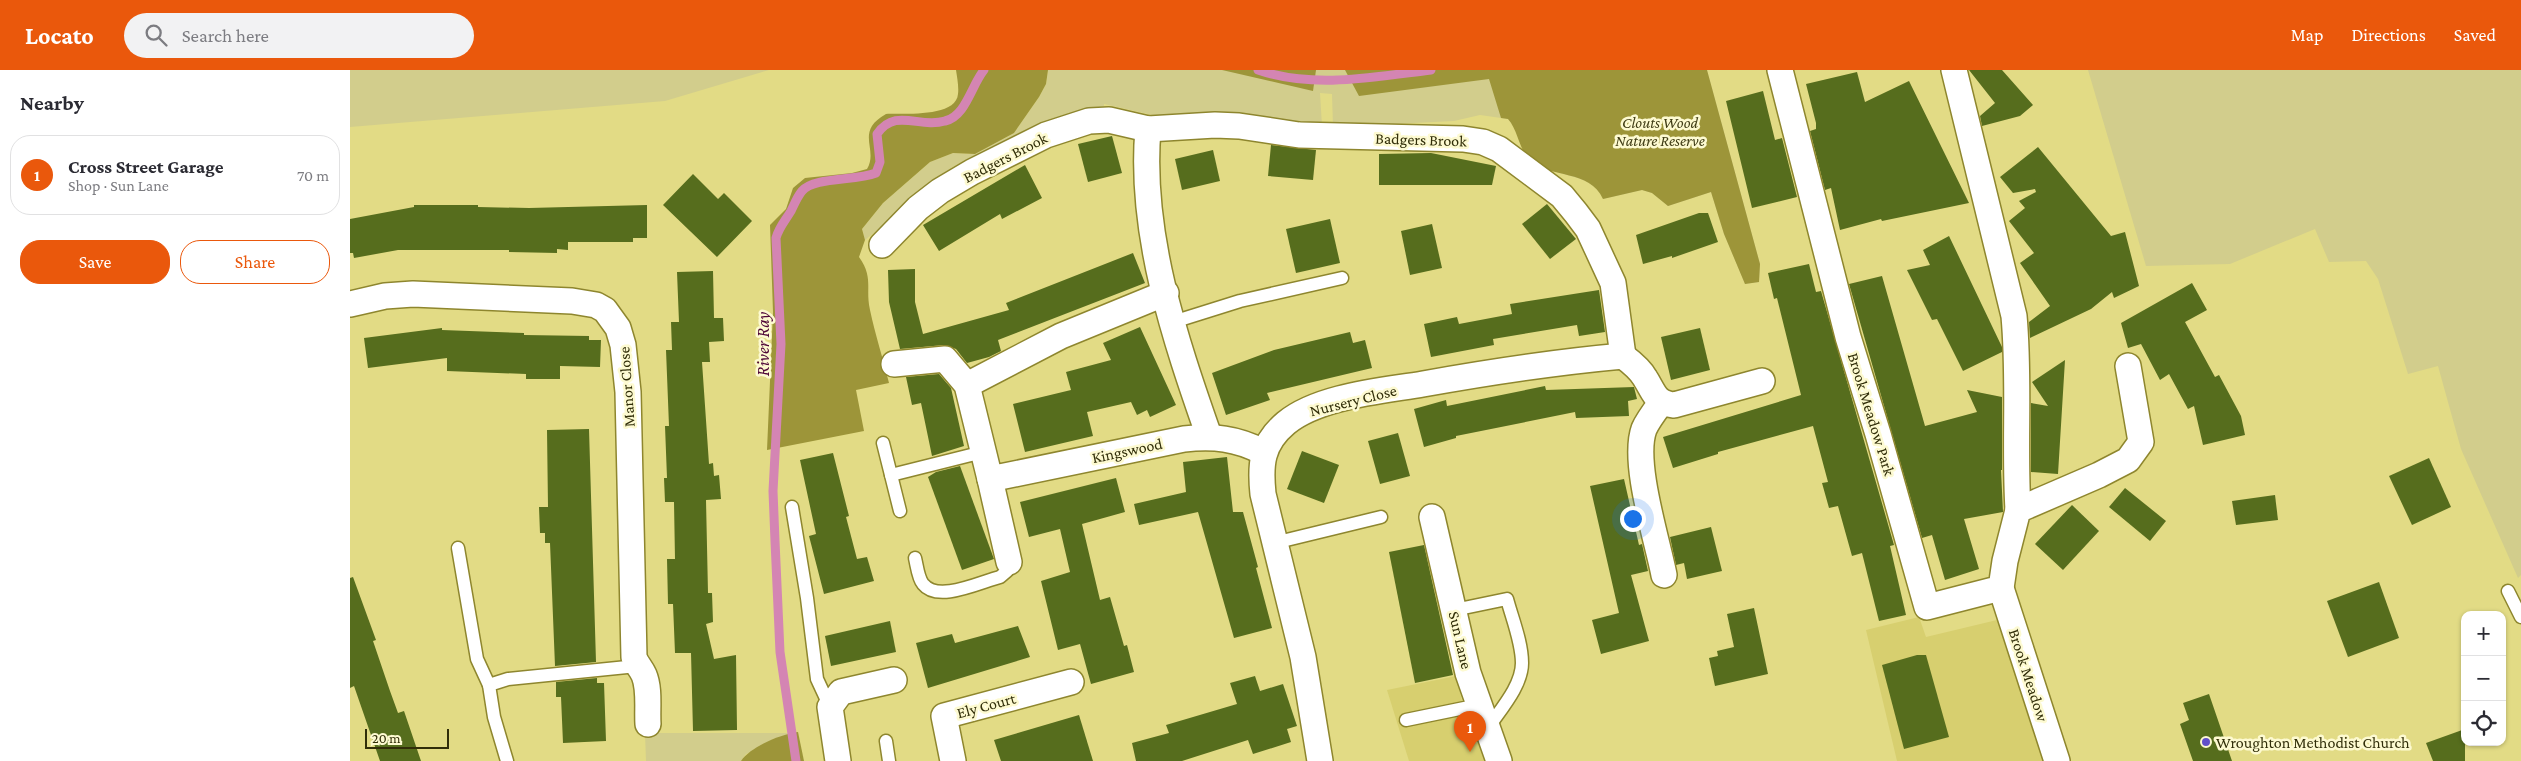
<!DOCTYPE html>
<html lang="en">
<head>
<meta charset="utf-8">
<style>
  :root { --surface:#fff; --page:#f2f2f3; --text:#2b2b33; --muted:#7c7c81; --line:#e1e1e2; --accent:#ea580c }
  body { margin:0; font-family:"Crimson Pro",serif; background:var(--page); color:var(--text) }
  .controls { position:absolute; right:15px; bottom:15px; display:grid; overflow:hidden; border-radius:10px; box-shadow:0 1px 4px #0004 }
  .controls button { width:45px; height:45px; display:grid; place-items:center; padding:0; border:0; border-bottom:1px solid var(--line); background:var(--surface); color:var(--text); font:25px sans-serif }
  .scale { position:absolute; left:15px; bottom:12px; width:84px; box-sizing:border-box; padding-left:5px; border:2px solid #312e09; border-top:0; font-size:14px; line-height:18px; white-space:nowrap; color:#312e09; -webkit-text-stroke:4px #fdfad1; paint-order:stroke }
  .you { position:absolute; left:1282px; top:448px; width:18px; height:18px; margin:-12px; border:4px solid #fff; border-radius:50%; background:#1a73e8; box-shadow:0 0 0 8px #1a73e833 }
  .badge { display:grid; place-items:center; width:32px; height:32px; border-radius:50%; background:var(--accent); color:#fff; font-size:16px; font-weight:700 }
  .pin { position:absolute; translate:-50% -41px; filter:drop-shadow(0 1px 2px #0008) }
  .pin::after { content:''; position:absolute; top:26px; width:18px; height:15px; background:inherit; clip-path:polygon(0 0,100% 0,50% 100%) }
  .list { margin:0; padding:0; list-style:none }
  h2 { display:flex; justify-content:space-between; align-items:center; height:65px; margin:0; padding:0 20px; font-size:21px }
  h2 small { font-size:16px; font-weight:400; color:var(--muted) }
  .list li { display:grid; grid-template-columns:32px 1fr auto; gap:15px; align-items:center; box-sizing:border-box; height:80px; margin:0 10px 10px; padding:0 10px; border:1px solid var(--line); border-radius:20px }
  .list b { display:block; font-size:19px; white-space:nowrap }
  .list p { margin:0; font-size:16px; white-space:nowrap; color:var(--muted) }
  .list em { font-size:16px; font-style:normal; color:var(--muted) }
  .actions { display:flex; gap:10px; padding:15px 20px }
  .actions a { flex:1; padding:11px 0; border:1px solid var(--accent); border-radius:20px; text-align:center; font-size:18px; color:var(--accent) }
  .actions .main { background:var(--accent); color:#fff }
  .icon { flex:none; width:28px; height:28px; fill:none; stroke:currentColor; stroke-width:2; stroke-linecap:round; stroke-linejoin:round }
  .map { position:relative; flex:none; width:2171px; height:691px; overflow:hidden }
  header { display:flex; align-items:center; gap:30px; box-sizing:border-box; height:70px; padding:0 25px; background:var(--accent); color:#fff }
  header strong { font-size:24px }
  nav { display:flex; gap:28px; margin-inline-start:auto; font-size:18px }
  .search { width:350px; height:45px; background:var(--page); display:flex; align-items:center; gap:12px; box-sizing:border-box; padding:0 18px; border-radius:28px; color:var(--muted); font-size:19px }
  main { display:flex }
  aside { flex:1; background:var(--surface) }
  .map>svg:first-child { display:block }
  .built { fill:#d7cf6f }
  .green { fill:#d2cd8c }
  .forest { fill:#9d9539 }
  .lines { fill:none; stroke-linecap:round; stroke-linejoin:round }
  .stream { stroke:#d485b3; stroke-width:9 }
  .building { fill:#566d1d }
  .lane-casing { stroke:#8e862e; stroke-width:15 }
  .street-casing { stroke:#8e862e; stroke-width:28 }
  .lane { stroke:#fff; stroke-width:12 }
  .street { stroke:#fff; stroke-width:25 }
  .poi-dot { fill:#6150c9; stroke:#fdfad1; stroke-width:2 }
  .labels { text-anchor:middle; stroke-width:5; stroke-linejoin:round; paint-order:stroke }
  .park-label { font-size:16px; font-style:italic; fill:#403d16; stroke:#fdfad1 }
  .street-label { font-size:16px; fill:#312e09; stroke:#fdfad1 }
  .poi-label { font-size:16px; fill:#312e09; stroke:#fdfad1; text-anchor:start }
  .water-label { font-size:18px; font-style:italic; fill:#4f0738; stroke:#fdfad1 }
</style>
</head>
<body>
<header>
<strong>Locato</strong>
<div class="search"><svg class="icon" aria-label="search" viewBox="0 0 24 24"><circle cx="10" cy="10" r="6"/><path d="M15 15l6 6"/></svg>Search here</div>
<nav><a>Map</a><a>Directions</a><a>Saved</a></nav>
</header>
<main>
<aside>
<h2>Nearby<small></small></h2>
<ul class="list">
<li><span class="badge">1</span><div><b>Cross Street Garage</b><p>Shop · Sun Lane</p></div><em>70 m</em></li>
</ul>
<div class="actions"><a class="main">Save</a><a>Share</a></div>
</aside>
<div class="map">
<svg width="2171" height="691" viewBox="0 0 2171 691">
  <rect width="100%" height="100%" fill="#e2db85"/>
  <g class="built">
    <path d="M 1569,547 L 1576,567 L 1647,550 L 1651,556 L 1700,691 L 1547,691 L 1516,560 Z"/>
    <path d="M 1106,606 L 1122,673 L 1141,672 L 1145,691 L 1059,691 L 1037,620 Z"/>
  </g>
  <g class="green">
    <path d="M 0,0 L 419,0 L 315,31 L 0,57 Z"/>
    <path d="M 698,0 L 1357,0 L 1410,194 L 1409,212 L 1395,214 L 1374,164 L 1361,122 L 1318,136 L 1302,123 L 1292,120 L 1253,129 C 1243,105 1216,108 1196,98 C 1178,89 1170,63 1158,49 L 1130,45 L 1104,51 L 983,57 L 982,24 L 970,23 L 972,56 L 875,42 L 811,47 L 754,34 L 754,36 L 713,46 L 631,87 C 614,90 598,96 589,111 L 515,170 L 512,159 L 533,133 L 580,92 L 603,83 L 625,84 L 664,63 L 689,27 L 696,14 Z"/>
    <path d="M 1738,0 L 2171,0 L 2171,505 L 2168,508 L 2111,379 L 2088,296 L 2058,304 L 2028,209 L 2016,191 L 1979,192 L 1965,159 L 1880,194 L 1796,196 Z"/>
    <path d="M 295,663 L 440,663 L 396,684 L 391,691 L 296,691 Z"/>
  </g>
  <g class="forest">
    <path d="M 606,0 L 698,0 L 696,14 L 689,27 L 664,63 L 625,84 L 603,83 L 580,92 L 533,133 L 512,159 L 515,170 L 509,187 C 524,208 515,218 520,240 C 525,264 533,288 539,313 L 506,320 L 514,361 L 417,380 L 423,242 L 420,155 L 436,139 L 443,118 L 455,108 L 502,103 L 517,99 C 529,79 504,62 536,44 C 553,43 606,48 608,24 C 609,17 607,7 606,0 Z"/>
    <path d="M 872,0 L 966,0 L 963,21 Z"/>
    <path d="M 995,0 L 1357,0 L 1410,194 L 1409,212 L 1395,214 L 1374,164 L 1361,122 L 1318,136 L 1302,123 L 1292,120 L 1253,129 C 1240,99 1200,109 1180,90 C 1169,80 1168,60 1158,49 L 1151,48 L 1139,9 L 1009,26 Z"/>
    <path d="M 448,662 L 454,691 L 391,691 C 400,677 431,664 448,662 Z"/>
  </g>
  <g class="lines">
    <g class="stream">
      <path d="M 908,0 C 963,19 1024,7 1081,0"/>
      <path d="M 446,691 L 430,582 L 425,471 L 423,421 L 431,274 L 426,168 C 429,157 435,151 441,141 C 444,135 447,127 452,121 C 464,107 505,111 526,103 L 530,92 L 527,64 C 546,37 569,59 595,51 C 616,46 621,16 634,0"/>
    </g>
  </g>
  <g class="building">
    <path d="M 1619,0 L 1652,0 L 1683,35 L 1670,46 L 1632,56 L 1630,46 L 1645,33 Z"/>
    <path d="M 1507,2 L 1515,32 L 1559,11 L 1619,133 L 1532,151 L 1531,149 L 1490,160 L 1481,118 L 1475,120 L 1460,61 L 1466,59 L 1466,53 L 1456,14 Z"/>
    <path d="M 1413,21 L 1425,70 L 1432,68 L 1447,127 L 1402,138 L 1376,31 Z"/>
    <path d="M 762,66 L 772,103 L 738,112 L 728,74 Z"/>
    <path d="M 921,75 L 966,80 L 963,110 L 918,106 Z"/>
    <path d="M 1688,77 L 1761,166 L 1775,162 L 1789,216 L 1764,228 L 1762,222 L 1741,239 L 1680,268 L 1679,252 L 1700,236 L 1670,193 L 1684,183 L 1659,151 L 1675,138 L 1669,131 L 1686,122 L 1685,119 L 1663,123 L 1650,107 Z"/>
    <path d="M 863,80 L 870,111 L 832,120 L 825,89 Z"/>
    <path d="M 1081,83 L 1146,96 L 1142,115 L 1029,115 L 1029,84 Z"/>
    <path d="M 675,95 L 692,128 L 652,149 L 650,144 L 589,181 L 573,155 Z"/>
    <path d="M 343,104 L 368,129 L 374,123 L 402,151 L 367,187 L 313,135 Z"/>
    <path d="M 1197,134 L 1226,169 L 1200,189 L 1172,154 Z"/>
    <path d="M 64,135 L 128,135 L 128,137 L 179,138 L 297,135 L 297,168 L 283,168 L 283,172 L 218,172 L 218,180 L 207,179 L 207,183 L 159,182 L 159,180 L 48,180 L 4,188 L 3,183 L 0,183 L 0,149 L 64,137 Z"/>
    <path d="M 1349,143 L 1358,143 L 1368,172 L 1322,188 L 1322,186 L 1293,194 L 1286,165 Z"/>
    <path d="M 980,149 L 990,193 L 946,203 L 936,159 Z"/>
    <path d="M 1082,154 L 1092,198 L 1060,205 L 1051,161 Z"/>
    <path d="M 1599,166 L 1652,277 L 1652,282 L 1613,301 L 1587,249 L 1582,250 L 1557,200 L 1580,195 L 1573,180 Z"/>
    <path d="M 783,183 L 795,213 L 648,270 L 651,281 L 639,287 L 617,293 L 606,279 L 594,275 L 550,279 L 539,232 L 538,200 L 565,199 L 565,232 L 573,264 L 659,240 L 656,233 Z"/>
    <path d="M 1459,194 L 1466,222 L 1471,221 L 1544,475 L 1540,476 L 1556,545 L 1529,551 L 1512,483 L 1502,486 L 1488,436 L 1479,438 L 1472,413 L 1478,412 L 1463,356 L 1368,382 L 1368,384 L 1323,398 L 1313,367 L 1451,325 L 1427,228 L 1424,229 L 1418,203 Z"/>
    <path d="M 363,201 L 364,248 L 373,248 L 374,271 L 359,272 L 360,292 L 352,292 L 359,394 L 363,393 L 364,406 L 369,405 L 371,429 L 356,430 L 358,523 L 362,523 L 363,552 L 356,554 L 364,589 L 386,585 L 387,660 L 343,661 L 341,583 L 325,583 L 323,534 L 318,534 L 317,489 L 325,489 L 324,432 L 315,432 L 314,408 L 317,408 L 315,356 L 319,356 L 316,280 L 322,280 L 321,252 L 329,252 L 327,202 Z"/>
    <path d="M 1532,206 L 1575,356 L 1627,342 L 1617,320 L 1652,327 L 1652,400 L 1651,400 L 1653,442 L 1614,449 L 1629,499 L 1595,510 L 1582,465 L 1572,468 L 1499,214 Z"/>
    <path d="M 1842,213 L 1857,240 L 1835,252 L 1865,307 L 1869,305 L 1891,346 L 1895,365 L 1853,375 L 1844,336 L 1838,339 L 1819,304 L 1810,310 L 1791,274 L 1778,278 L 1771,253 Z"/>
    <path d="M 1249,220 L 1255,262 L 1229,266 L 1227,255 L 1143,269 L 1144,275 L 1081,287 L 1074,254 L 1107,247 L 1109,254 L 1162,244 L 1160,234 Z"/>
    <path d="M 790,257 L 826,335 L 800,347 L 797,340 L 787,345 L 781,332 L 737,342 L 743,366 L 675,382 L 663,334 L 721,320 L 716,302 L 761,290 L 753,273 Z"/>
    <path d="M 92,258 L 92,260 L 174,263 L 174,265 L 239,266 L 239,270 L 251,270 L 250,297 L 210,296 L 210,309 L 176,309 L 176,304 L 97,301 L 97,288 L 18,298 L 14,268 Z"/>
    <path d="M 1350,258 L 1360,300 L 1321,310 L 1311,267 Z"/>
    <path d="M 1000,262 L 1003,273 L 1015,270 L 1022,298 L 917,323 L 920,330 L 876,345 L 862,303 L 924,280 Z"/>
    <path d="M 1715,290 L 1708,404 L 1681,402 L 1681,333 L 1698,336 L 1682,312 Z"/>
    <path d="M 589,304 L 601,318 L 614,376 L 582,386 L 571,333 L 562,335 L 556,307 Z"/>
    <path d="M 1195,316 L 1196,320 L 1284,317 L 1287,329 L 1278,331 L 1279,346 L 1226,348 L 1225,342 L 1106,366 L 1106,368 L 1074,377 L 1064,339 L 1096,330 L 1097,336 Z"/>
    <path d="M 239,359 L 246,592 L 205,596 L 200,473 L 195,473 L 195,463 L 190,463 L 189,437 L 198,437 L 197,360 Z"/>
    <path d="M 1048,363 L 1060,406 L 1030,414 L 1018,371 Z"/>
    <path d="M 952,381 L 989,395 L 974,433 L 937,419 Z"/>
    <path d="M 483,383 L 499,446 L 496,447 L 507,489 L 517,487 L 524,511 L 474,524 L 459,466 L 466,464 L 450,390 Z"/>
    <path d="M 877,387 L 883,442 L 893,442 L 908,497 L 906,498 L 922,558 L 884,568 L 848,442 L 789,455 L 784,434 L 836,422 L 833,392 Z"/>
    <path d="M 2079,388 L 2101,437 L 2062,455 L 2039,406 Z"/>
    <path d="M 610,396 L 644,489 L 612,500 L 578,407 L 586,402 Z"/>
    <path d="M 766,408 L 775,442 L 732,454 L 750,530 L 760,527 L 774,576 L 777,575 L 784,602 L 741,614 L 730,574 L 708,580 L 691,511 L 720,502 L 710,459 L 679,467 L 670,432 Z"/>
    <path d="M 1274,409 L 1289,475 L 1292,474 L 1298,501 L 1281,505 L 1299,571 L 1251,584 L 1242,550 L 1269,543 L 1240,416 Z"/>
    <path d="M 1775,418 L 1816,451 L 1800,471 L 1759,437 Z"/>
    <path d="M 1925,425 L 1928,450 L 1886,455 L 1882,431 Z"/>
    <path d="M 1722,435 L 1749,461 L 1713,500 L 1685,474 Z"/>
    <path d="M 1361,457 L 1372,501 L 1337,509 L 1334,493 L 1326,495 L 1320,467 Z"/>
    <path d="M 1074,475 L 1103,605 L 1065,613 L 1039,482 Z"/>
    <path d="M 3,507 L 26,570 L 23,571 L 40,621 L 48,643 L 54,641 L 71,691 L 30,691 L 4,616 L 0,618 L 0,508 Z"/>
    <path d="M 2029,512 L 2049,568 L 1998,587 L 1977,531 Z"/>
    <path d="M 1404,538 L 1418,604 L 1365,616 L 1359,588 L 1368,586 L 1367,581 L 1384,577 L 1377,544 Z"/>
    <path d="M 540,551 L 546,582 L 481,596 L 475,566 Z"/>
    <path d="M 668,556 L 680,587 L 578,618 L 566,573 L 602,564 L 605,573 Z"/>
    <path d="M 1567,585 L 1576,585 L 1599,667 L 1554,679 L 1532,595 Z"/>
    <path d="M 905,606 L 910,621 L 933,614 L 947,656 L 937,659 L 941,672 L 903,684 L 898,670 L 832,691 L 786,691 L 782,673 L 819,663 L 816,655 L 887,634 L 880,613 Z"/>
    <path d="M 247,608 L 247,613 L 254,613 L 256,671 L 213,673 L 211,627 L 206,627 L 206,612 Z"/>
    <path d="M 1859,624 L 1882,691 L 1843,691 L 1830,654 L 1839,650 L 1833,633 Z"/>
    <path d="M 729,645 L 743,691 L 651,691 L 644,670 Z"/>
    <path d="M 2115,659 L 2115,691 L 2083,691 L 2076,673 Z"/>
  </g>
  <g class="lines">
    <g class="lane-casing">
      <g id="lane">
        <path d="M 823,252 L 890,231 L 992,208"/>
        <path d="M 533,373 L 550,441"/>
        <path d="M 541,405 L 633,382"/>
        <path d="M 442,437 L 457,528 L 467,609 L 480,637"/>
        <path d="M 924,473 L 1031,447"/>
        <path d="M 108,478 L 127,589 L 139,615"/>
        <path d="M 565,488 C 567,496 568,508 573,514 C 588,533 630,512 650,507 L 657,501 L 659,492"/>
        <path d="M 2158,521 L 2171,547"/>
        <path d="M 1104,540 L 1157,529 C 1162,548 1172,572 1172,593 C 1172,616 1150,640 1138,658"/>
        <path d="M 1056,650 L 1129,635"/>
        <path d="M 536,671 L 539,691"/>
        <path d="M 157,691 L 144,647 L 139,615 L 158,609 L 287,596"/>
      </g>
    </g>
    <g class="street-casing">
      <g id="street">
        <path d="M 1430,0 L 1498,267 L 1528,364 L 1577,537 L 1651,518 L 1655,491 L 1668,440 L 1749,405 L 1778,390 L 1791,372 L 1778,296"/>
        <path d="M 1604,0 L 1664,246 C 1670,311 1664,375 1668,440"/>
        <path d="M 798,59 C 789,163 825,269 859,366"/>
        <path d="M 532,175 L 568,138 L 590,121 L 622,102 L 696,65 L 739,51 L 759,50 L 798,59 L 865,55 L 889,56 L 949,65 L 1113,69 L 1133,72 L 1149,79 L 1212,126 L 1226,143 L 1238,159 L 1263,213 L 1273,286"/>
        <path d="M 0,234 L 35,226 L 63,224 L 222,231 L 246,235 L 255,240 L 268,258 L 273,275 L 278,322 L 284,587 C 286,594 291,598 294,605 C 300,619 297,639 298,654"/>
        <path d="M 544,294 L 595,289 L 617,315 L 640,409 L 834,369 C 864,366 886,368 913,382"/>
        <path d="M 617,315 L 711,266 L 816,223"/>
        <path d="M 1311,333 C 1305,341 1298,350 1294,359 C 1282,392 1307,469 1314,505"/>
        <path d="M 640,409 L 659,492"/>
        <path d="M 1082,447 L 1118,603 L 1149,691"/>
        <path d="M 1651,518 L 1707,691"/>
        <path d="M 488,691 L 480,637 L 491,622 L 544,610"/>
        <path d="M 603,691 L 594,646 L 721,612"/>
        <path d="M 970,691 L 953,587 L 913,424 C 910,395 911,374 936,353 C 969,326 1032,321 1073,314 C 1140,302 1206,292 1273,286 C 1281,292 1290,299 1295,308 C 1304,322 1305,333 1324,335 L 1412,311"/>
      </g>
    </g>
    <use href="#lane" class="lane"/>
    <use href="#street" class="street"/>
  </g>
  <circle class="poi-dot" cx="1856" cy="672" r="5"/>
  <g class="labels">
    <g class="park-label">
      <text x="1310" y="58">Clouts Wood<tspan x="1310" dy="18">Nature Reserve</tspan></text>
    </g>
    <g class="street-label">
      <text transform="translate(1071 69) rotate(2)" y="6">Badgers Brook</text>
      <text transform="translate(655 87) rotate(-27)" y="6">Badgers Brook</text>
      <text transform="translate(276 317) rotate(-94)" y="6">Manor Close</text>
      <text transform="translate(1003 330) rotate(-14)" y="6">Nursery Close</text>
      <text transform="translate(1522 344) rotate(73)" y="6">Brook Meadow Park</text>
      <text transform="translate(777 380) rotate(-12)" y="6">Kingswood</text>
      <text transform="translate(1111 570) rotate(77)" y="6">Sun Lane</text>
      <text transform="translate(1679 605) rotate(72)" y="6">Brook Meadow</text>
      <text transform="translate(636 635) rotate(-15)" y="6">Ely Court</text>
    </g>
    <g class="poi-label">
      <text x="1866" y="678">Wroughton Methodist Church</text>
    </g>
    <g class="water-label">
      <text transform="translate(413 274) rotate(-90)" y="6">River Ray</text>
    </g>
  </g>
</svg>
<div class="controls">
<button>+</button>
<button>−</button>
<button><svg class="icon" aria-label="locate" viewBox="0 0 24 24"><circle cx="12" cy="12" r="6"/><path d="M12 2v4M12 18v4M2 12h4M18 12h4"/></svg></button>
</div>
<div class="scale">20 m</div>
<div class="you"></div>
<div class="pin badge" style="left:1120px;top:682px">1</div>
</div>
</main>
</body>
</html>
